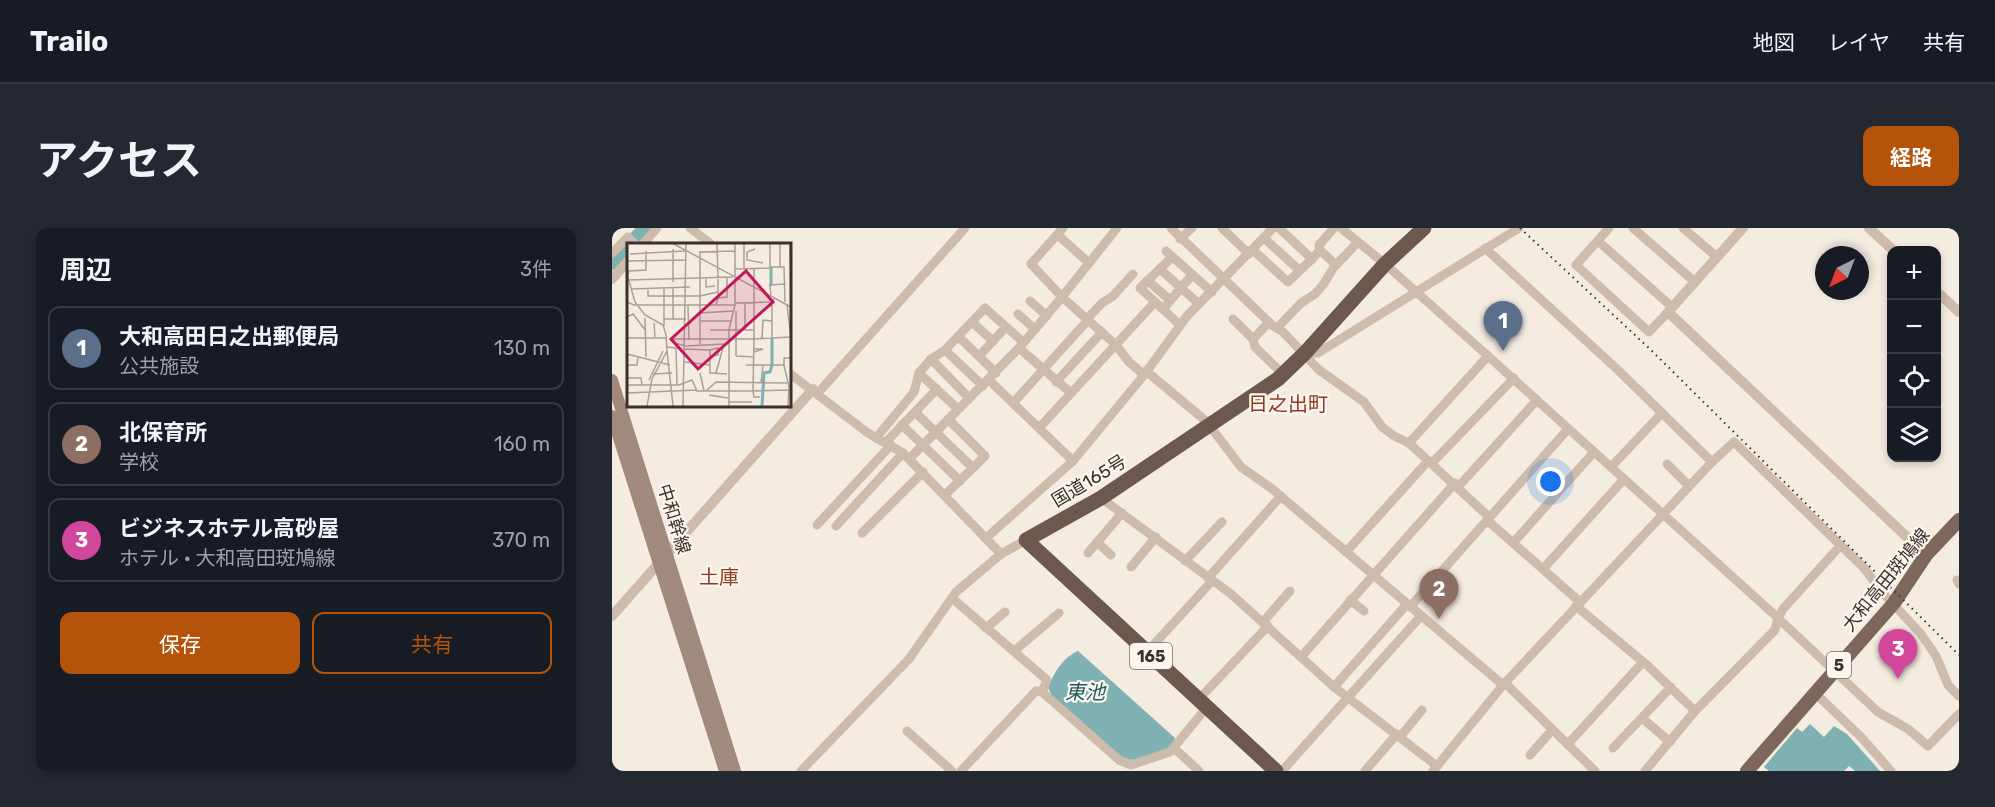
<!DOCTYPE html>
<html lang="ja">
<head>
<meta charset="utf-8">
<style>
  :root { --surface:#171b24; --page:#242831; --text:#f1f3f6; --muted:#9ea1a6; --line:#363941; --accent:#b45309 }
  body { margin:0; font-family:Rubik,"Noto Sans JP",sans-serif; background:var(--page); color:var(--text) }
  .controls { position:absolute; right:18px; top:18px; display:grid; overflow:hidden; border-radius:12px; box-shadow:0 3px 9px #0003 }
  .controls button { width:54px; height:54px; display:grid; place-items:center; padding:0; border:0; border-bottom:2px solid var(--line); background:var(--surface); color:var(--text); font:30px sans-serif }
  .compass { position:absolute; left:1203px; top:18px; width:54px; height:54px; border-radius:50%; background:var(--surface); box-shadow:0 3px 9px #0003; rotate:222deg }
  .you { position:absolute; left:939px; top:254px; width:21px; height:21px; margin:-15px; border:4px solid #fff; border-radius:50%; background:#1a73e8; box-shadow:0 0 0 9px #1a73e833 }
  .badge { display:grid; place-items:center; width:39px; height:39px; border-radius:50%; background:var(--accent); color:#fff; font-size:20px; font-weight:700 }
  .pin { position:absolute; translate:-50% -50px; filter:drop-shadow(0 2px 3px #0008) }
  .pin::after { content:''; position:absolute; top:32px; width:21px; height:18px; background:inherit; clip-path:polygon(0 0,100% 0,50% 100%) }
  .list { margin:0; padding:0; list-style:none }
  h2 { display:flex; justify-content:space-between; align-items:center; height:78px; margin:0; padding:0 24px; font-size:26px }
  h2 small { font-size:20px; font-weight:400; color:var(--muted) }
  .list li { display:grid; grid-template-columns:39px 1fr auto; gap:18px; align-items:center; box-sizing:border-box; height:84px; margin:0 12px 12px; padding:0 12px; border:2px solid var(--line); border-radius:12px }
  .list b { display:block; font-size:22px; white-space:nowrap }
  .list p { margin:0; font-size:20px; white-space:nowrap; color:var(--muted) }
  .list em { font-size:20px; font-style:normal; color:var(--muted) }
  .actions { display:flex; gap:12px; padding:18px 24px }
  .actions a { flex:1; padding:14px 0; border:2px solid var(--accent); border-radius:12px; text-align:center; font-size:21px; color:var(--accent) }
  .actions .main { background:var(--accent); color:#fff }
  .icon { flex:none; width:33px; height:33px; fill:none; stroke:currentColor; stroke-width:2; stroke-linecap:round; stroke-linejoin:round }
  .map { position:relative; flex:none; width:1347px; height:543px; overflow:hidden; border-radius:12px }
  header { display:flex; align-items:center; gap:36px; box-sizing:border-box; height:84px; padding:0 30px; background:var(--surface); border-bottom:2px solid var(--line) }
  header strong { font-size:28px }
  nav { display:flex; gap:33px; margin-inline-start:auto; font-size:21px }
  .intro { display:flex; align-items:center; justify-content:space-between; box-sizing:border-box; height:144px; padding:0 36px }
  h1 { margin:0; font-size:42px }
  .button { padding:15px 27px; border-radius:12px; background:var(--accent); color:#fff; font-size:21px; font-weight:700 }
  main { display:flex; gap:36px; padding:0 36px }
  aside { flex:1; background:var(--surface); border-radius:12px; box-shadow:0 3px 9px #0003 }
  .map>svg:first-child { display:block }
  .water { fill:#7fb0b2 }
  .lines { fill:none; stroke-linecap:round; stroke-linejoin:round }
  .river { stroke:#7fb0b2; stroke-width:14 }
  .minor { stroke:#cdbbac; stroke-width:9 }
  .tertiary { stroke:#cdbbac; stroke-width:10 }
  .secondary { stroke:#a18a7d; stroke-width:12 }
  .primary { stroke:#7d675c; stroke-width:14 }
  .trunk { stroke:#6c584f; stroke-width:15 }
  .rail { stroke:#3b302b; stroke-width:2; stroke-dasharray:1.5 4.5; stroke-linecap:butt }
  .labels { text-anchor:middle; stroke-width:4.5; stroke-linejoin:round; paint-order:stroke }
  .shield { fill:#fbf5ee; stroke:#756b66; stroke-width:1.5 }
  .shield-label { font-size:16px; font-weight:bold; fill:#3b302b }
  .street-label { font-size:18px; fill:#3b302b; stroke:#fbf5ee }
  .neighbourhood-label { font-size:20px; fill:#8c3b22; stroke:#fbf5ee }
  .water-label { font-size:20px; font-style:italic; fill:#1f5a5e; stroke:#fbf5ee }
  .inset-river { fill:none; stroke:#7fb0b2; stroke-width:3 }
  .inset-road { fill:none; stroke:#aaa098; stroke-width:1.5 }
  .view { fill:#c2185b; fill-opacity:0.15; stroke:#c2185b; stroke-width:3 }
  .inset-edge { fill:none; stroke:#3b302b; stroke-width:3 }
</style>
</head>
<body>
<header>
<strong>Trailo</strong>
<nav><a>地図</a><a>レイヤ</a><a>共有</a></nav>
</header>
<div class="intro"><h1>アクセス</h1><a class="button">経路</a></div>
<main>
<aside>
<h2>周辺<small>3件</small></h2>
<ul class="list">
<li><span class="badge" style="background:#5c6f8a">1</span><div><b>大和高田日之出郵便局</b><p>公共施設</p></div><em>130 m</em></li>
<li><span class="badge" style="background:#8d6e63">2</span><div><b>北保育所</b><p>学校</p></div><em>160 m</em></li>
<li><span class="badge" style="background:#d1479c">3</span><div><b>ビジネスホテル高砂屋</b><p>ホテル · 大和高田斑鳩線</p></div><em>370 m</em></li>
</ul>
<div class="actions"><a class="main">保存</a><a>共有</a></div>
</aside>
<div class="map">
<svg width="1347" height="543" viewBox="0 0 1347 543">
  <rect width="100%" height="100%" fill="#f4ebe1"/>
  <g class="water">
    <path d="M 466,423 L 563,510 C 562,515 560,520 556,523 C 547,528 521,534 512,531 L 441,470 L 436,460 C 441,446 451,429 466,423 Z"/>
    <path d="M 1198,496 L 1212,509 L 1222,498 L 1235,506 L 1268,543 L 1243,543 L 1237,538 L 1232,543 L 1157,543 L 1152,539 L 1185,500 L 1190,504 Z"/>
  </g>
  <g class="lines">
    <g class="river">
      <path d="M 18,16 L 33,0"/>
      <path d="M 0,35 L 16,18"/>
    </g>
    <g class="minor">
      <path d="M 78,0 L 99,16"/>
      <path d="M 451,0 L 419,36 L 450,69 L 504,117 L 517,134 L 532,147"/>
      <path d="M 559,0 L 661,98 L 671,104 L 706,141 L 752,174 L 770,199 L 782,208 L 797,215 L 877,289"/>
      <path d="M 610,0 L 637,26"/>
      <path d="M 729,0 L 773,36 L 876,128 L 1166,390 L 1266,484 L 1296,501 L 1316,518 L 1347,486"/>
      <path d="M 997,0 L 964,37 L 1037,104 L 1056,84"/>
      <path d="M 1021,0 L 1083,54"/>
      <path d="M 1071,0 L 1105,29"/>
      <path d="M 446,7 L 477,35"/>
      <path d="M 652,10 L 687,42"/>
      <path d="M 568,11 L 580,0"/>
      <path d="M 986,13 L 1060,79"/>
      <path d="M 31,16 L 45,0"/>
      <path d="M 873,20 L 1006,142 L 1100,234"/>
      <path d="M 641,22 L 676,54 L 700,31 L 667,0"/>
      <path d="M 708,22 L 724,37"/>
      <path d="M 554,23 L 600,64"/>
      <path d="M 0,25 L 16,9 L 23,16"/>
      <path d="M 560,29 L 528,60 L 568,97"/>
      <path d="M 700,31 L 708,22 L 707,17 L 722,0"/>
      <path d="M 548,41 L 587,76"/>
      <path d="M 536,53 L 558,72"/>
      <path d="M 418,73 L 435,88"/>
      <path d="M 551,81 L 580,47"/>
      <path d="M 406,86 L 423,101"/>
      <path d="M 475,91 L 490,75 L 501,68 L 521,46"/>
      <path d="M 621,91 L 641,111"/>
      <path d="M 360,94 L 381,113"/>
      <path d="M 657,94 L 641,111 L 643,119 L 671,146"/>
      <path d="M 665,100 L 689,75 L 703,66 L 711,57 L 722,39 L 746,14"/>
      <path d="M 346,108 L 384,145"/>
      <path d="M 407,120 L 459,165"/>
      <path d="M 333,122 L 371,158"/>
      <path d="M 693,125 L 706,125 L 907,0"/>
      <path d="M 367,128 L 394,99"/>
      <path d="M 319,131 L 357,170"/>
      <path d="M 534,143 L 594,193 L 629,239 L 659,260 L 891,457"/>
      <path d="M 177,145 L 256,205 L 291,225 L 389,326"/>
      <path d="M 307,145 L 346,181"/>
      <path d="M 377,152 L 461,233"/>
      <path d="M 444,154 L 490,104"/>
      <path d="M 206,165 L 353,0"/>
      <path d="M 401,175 L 476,92"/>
      <path d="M 303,184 L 361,240"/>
      <path d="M 290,197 L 348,253"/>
      <path d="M 427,200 L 543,74"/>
      <path d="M 264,210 L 302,164 L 307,145 L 319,131 L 333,122 L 373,80 L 411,114"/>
      <path d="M 274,214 L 325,161"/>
      <path d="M 797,215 L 876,128"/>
      <path d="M 297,231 L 407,120 L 450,69 L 505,0"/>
      <path d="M 820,235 L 902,150"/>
      <path d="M 1055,236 L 1077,258"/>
      <path d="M 999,239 L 1050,185"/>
      <path d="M 846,259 L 925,172"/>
      <path d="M 333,267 L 373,228 L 336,191"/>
      <path d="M 489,270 L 619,366 L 722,459 L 825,538"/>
      <path d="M 875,292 L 968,374"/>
      <path d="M 205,297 L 279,217"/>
      <path d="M 224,298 L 291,225"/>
      <path d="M 250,305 L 311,244"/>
      <path d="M 374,310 L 461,233 L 532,147 L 575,88 L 661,0"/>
      <path d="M 485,314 L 499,327"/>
      <path d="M 901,315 L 982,224"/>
      <path d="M 734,324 L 816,233"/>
      <path d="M 476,325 L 510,285"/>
      <path d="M 573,333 L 610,294"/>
      <path d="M 519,339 L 544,309"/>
      <path d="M 931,341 L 1012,251"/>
      <path d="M 596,350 L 669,268"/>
      <path d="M 1345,352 L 1347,356"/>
      <path d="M 340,370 L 435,452 L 430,464"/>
      <path d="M 738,372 L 752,383"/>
      <path d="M 964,378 L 1036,438 L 1083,483"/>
      <path d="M 798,379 L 956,201"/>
      <path d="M 651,394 L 678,363"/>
      <path d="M 374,400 L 393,384"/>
      <path d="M 402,423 L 447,385"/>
      <path d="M 535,424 L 600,353"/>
      <path d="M 689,429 L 843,255"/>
      <path d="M 893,455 L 983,543"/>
      <path d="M 722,459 L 795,376"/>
      <path d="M 1203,465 L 1249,509 L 1279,543"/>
      <path d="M 587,471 L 656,398"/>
      <path d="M 1030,490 L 1058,514"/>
      <path d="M 295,503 L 340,543"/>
      <path d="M 788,509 L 810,482"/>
      <path d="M 956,516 L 1031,434"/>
      <path d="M 562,520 L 587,543"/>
      <path d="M 1001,520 L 1059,459"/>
      <path d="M 918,527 L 940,502"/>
      <path d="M 189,543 L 297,431 L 344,364 L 389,326 L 414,312"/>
      <path d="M 349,543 L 424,463 L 430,464 L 507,532 L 519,537 L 558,524 L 595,479"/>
      <path d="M 670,543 L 808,389"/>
      <path d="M 753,543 L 785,506"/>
      <path d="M 821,543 L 891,457 L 1100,234 L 1122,214 L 1252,340 L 1270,364 L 1309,406 L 1324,428 L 1336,457 L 1347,468"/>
      <path d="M 1033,543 L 1083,483 L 1163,402 L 1166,390 L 1171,381 L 1228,318"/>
    </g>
    <g class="tertiary">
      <path d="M 1131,0 L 1056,84 L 1314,327"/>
      <path d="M 1257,0 L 1281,22"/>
      <path d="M 0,51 L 16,33"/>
      <path d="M 1324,63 L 1347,84"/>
      <path d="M 0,388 L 201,161"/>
    </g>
    <g class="secondary">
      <path d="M 0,152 L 123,543"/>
      <path d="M 0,188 L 113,543"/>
    </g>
    <path class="primary" d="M 1135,543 L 1282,375 L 1314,327 L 1347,292"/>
    <path class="trunk" d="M 664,543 L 414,312 L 489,270 L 666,151 L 693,125 L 773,36 L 812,0"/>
    <path class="rail" d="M 908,0 L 1039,122 L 1347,427"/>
  </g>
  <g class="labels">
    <g class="shield">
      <rect x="518" y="415" width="42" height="26" rx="4.5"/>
      <rect x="1215" y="424" width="24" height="26" rx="4.5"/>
    </g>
    <g class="shield-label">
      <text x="539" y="434">165</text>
      <text x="1227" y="443">5</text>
    </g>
    <g class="street-label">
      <text transform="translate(477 253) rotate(-31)" y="6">国道165号</text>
      <text transform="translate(62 291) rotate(73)" y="6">中和幹線</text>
      <text transform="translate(1274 352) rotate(-51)" y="6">大和高田斑鳩線</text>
    </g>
    <g class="neighbourhood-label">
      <text x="676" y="183">日之出町</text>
      <text x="107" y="356">土庫</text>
    </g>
    <g class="water-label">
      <text x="473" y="471">東池</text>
    </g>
  </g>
  <g transform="translate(15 15)">
    <rect width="164" height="164" fill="#f4ebe1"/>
    <path class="inset-river" d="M 144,43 L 144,24M 135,163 L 137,130 L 143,129 L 145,122 L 145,95"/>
    <path class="inset-road" d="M 45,0 L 164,64M 90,0 L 91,34M 117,0 L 117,26M 153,0 L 153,24M 163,0 L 164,58M 46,6 L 46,39M 128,6 L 120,9 L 120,17 L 136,20M 3,11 L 58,8M 0,18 L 59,17M 143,24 L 157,24 L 158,59M 108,26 L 143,25 L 143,0M 127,26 L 127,60M 0,31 L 8,59 L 18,72 L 36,82 L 39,92 L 40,108 L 25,136 L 20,163M 1,32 L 2,28 L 19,27 L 19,8M 79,35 L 79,44 L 88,43M 1,37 L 106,34M 4,46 L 63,44M 21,47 L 21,53 L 46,53M 46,53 L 73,53M 73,53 L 91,49M 144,54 L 143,42 L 159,41M 91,55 L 91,34M 0,59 L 7,62 L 108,62 L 102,86 L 102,163M 108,60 L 145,59 L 147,56M 118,61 L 118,87M 89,62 L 91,55 L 100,54 L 100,34M 108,62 L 108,0M 160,62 L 164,95M 61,63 L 62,97M 140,63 L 145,63 L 145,96M 109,68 L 109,113M 73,70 L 106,68M 0,74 L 6,71 L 19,88M 18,75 L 19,114M 37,76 L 59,76M 46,76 L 46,45M 74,78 L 104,78M 27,80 L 28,95 L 39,95M 37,83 L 37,45M 83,87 L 127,87M 0,95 L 28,95M 135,95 L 136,77 L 145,78M 47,96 L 127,96 L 127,60M 47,96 L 47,100 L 59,103 L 97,101M 73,101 L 73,9 L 108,8M 40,104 L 49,105 L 50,142M 57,106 L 83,107 L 83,130 L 100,131M 127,106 L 136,106 L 127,109M 40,108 L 46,163M 0,111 L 43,122M 83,113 L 91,112 L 91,105 L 83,107M 109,113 L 127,114M 58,119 L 83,122M 0,122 L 10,122 L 11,114M 119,122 L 157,122 L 157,115 L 164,115M 157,122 L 162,144 L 161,163M 73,130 L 77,148M 89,130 L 97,101M 26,131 L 45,130M 1,135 L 14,135 L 15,142M 22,137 L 36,108M 134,140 L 136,122M 0,142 L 52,142 L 65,137 L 70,148 L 100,148M 79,148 L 89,139 L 160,140M 100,148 L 126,148 L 127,96 L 164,94M 0,150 L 70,147M 82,152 L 101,155M 133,154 L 127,154 L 126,148 L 162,147M 101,159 L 125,159M 56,163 L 59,0"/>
    <path class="view" d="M 119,28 L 146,59 L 71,126 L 44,96 Z"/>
    <rect width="164" height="164" class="inset-edge"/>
  </g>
</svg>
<div class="controls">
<button>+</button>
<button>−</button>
<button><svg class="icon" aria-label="locate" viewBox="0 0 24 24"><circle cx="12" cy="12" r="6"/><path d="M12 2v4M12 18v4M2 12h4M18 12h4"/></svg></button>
<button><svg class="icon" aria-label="layers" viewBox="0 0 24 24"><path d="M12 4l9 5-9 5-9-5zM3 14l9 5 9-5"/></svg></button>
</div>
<svg class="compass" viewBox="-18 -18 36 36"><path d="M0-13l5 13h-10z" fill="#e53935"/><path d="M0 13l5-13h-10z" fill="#9ea1a6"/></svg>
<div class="you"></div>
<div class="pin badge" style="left:891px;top:123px;background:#5c6f8a">1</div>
<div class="pin badge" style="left:827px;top:391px;background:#8d6e63">2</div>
<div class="pin badge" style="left:1286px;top:451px;background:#d1479c">3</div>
</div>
</main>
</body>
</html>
